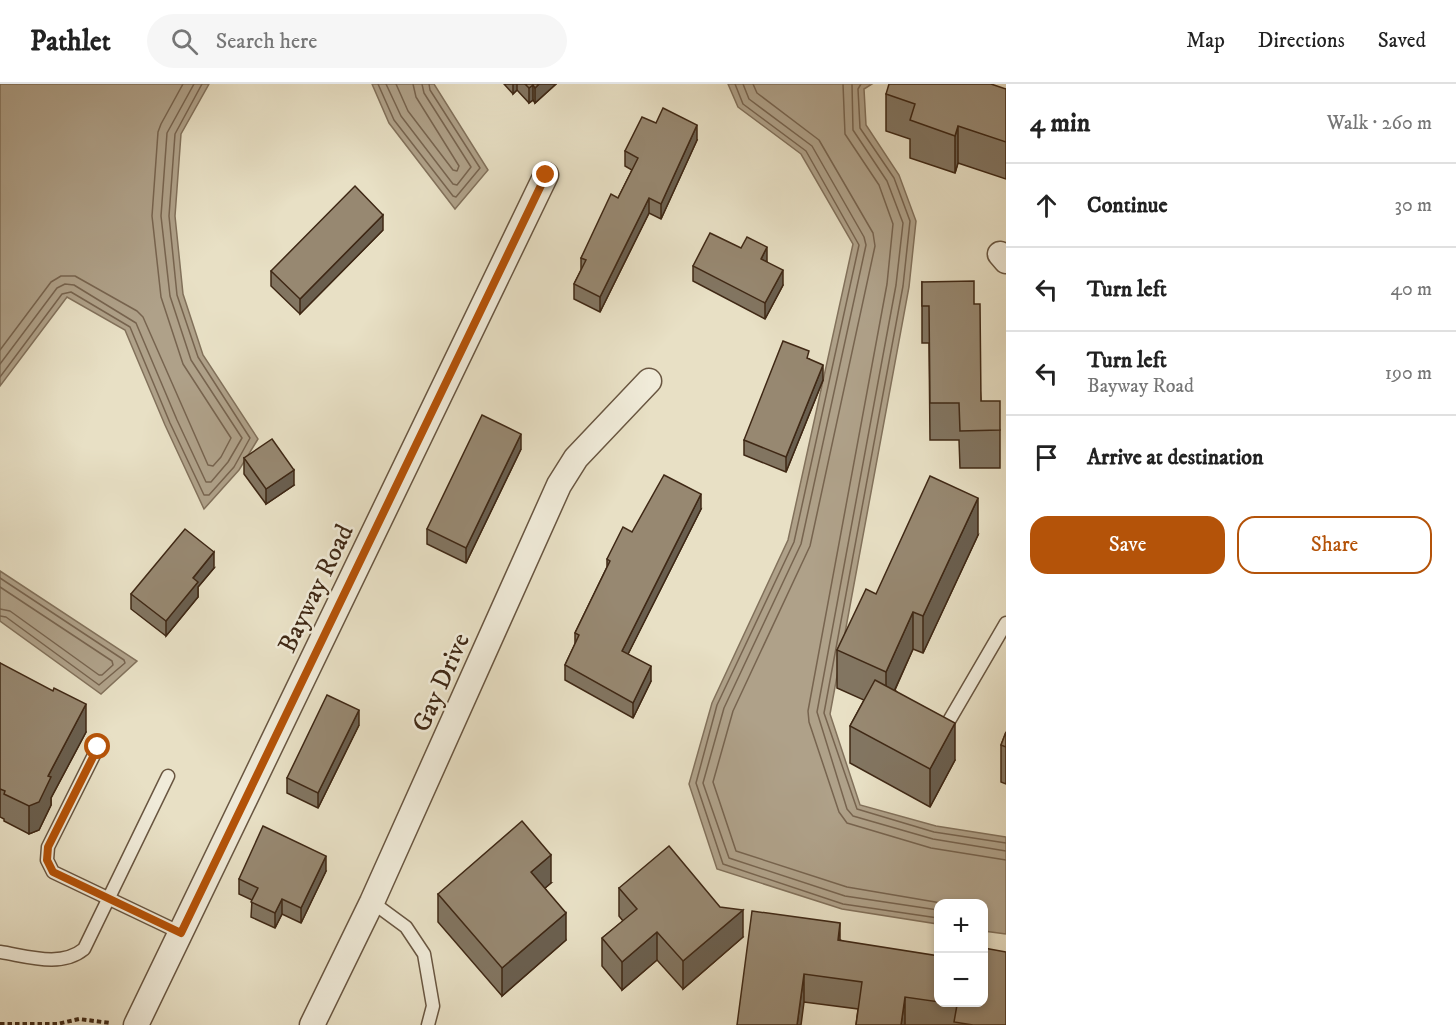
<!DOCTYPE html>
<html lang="en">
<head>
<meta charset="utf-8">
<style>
  :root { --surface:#fff; --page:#f6f6f6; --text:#222; --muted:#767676; --line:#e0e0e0; --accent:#b45309 }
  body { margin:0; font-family:"IM FELL DW Pica",serif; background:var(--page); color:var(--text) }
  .controls { position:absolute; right:18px; bottom:18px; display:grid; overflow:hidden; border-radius:12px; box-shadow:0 3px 9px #0003 }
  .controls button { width:54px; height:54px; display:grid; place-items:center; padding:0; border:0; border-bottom:2px solid var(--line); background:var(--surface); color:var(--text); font:30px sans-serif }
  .stop { position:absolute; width:18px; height:18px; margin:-14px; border:4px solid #b45309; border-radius:50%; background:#fff }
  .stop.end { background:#b45309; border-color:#fff; box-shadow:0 2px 6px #0008 }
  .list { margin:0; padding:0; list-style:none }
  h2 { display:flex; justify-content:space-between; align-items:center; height:78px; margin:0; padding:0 24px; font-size:26px }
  h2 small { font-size:20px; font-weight:400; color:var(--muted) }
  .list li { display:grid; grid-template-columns:39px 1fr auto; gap:18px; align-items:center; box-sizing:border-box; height:84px; padding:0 24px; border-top:2px solid var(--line) }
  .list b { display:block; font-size:22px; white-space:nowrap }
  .list p { margin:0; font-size:20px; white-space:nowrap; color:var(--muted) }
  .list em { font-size:20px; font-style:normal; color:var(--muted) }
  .actions { display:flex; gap:12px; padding:18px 24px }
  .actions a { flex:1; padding:14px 0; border:2px solid var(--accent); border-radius:18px; text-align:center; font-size:21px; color:var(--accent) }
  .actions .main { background:var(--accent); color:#fff }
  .icon { flex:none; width:33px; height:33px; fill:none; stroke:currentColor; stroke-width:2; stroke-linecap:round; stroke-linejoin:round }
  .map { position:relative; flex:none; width:1006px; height:941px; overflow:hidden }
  header { display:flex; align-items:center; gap:36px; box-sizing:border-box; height:84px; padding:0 30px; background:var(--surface); border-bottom:2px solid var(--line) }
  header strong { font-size:28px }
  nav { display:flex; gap:33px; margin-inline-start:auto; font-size:21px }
  .search { width:420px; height:54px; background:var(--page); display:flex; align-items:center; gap:15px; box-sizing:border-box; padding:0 21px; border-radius:33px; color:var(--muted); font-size:22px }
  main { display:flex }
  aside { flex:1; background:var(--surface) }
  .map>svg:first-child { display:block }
  .water { fill:#afa189; stroke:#82715b; stroke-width:1.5 }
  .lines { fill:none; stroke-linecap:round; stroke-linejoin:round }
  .shore { stroke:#77644f; stroke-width:1.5 }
  .service-casing { stroke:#695641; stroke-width:15 }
  .minor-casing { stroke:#695641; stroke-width:27 }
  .path { stroke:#3f2815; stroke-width:4; stroke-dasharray:4.5 3; stroke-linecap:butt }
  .service { stroke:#f0ebd9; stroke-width:12 }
  .minor { stroke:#f0ebd9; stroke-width:24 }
  .wall { fill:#827561; stroke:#3f2815; stroke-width:1.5 }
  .shaded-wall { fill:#6a5f4f; stroke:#3f2815; stroke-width:1.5 }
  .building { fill:#978871; stroke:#3f2815; stroke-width:1.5 }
  .route { stroke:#b45309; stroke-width:8 }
  .labels { text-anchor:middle; stroke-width:5; stroke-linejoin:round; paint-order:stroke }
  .street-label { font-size:26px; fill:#3f2815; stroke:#f0ebd9 }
</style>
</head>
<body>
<header>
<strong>Pathlet</strong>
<div class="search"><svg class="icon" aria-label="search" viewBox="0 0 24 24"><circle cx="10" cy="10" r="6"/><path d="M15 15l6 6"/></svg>Search here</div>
<nav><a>Map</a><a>Directions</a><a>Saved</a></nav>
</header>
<main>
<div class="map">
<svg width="1006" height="941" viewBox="0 0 1006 941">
  <rect width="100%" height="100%" fill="#e8e0c5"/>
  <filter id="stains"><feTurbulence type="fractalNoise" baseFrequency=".00333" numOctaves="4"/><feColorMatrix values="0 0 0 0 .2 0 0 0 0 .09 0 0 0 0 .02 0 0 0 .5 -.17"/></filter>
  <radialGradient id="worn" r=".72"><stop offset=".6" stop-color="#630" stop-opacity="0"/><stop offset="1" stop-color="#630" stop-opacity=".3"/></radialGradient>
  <g class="water">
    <path d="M 0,0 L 209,0 L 181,50 L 175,132 L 183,210 L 203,271 L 258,355 L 239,386 L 204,425 L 165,341 L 125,246 L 67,213 L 0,302 Z"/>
    <path d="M 372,0 L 434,0 L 488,86 L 455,125 L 389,39 Z"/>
    <path d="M 728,0 L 872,0 L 864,5 L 866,41 L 899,91 L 916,137 L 909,203 L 830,630 L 860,721 L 936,742 L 1006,753 L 1006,850 L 984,847 L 984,820 L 938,820 L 938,840 L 842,825 L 717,785 L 689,700 L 712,619 L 788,456 L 853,160 L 801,70 L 738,23 Z"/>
    <path d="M 0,487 L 137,577 L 101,610 L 0,537 Z"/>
  </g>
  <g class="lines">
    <g class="shore">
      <path d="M 378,0 L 394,36 L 453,112 L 456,113 L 480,84 L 430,6 L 429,0"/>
      <path d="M 386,0 L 401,32 L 453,100 L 457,101 L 471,83 L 424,9 L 422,0"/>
      <path d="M 396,0 L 408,27 L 453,86 L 457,87 L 459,82 L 416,13 L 413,0"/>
      <path d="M 735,0 L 743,20 L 806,67 L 859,161 L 794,458 L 717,621 L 696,699 L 723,780 L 843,820 L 938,834"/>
      <path d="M 743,0 L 749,15 L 812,62 L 864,153 L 866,161 L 801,460 L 724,624 L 703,699 L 729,774 L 845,812 L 938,826"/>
      <path d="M 753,0 L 757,9 L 819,56 L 873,149 L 875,162 L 810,462 L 733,627 L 713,698 L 736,767 L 847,803 L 947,820"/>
      <path d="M 843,0 L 845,50 L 879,101 L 893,140 L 887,200 L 808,627 L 809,638 L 839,728 L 847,739 L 931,764 L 1006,776"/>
      <path d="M 852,0 L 853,46 L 887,97 L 903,139 L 896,201 L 817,628 L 847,725 L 853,732 L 933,755 L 1006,767"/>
      <path d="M 861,0 L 858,5 L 860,44 L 894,94 L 910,137 L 903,202 L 824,629 L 857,725 L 934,748 L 1006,759"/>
      <path d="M 0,266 L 51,198 L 61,192 L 75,192 L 137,227 L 143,233 L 208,381 L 213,382 L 221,373 L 231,354 L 183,280 L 161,213 L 152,132 L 158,48 L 161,40 L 183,0"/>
      <path d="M 0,280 L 57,204 L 65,200 L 74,201 L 136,239 L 177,336 L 206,398 L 211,398 L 228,378 L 242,354 L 191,276 L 170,212 L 161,132 L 167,49 L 194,0"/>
      <path d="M 0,293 L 62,210 L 71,208 L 130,243 L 170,339 L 204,411 L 209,411 L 234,383 L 250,354 L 198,273 L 177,211 L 169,132 L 175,50 L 202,0"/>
      <path d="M 0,494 L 124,576 L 125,579 L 99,601 L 6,533 L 0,532"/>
      <path d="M 0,503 L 112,577 L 113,581 L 102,591 L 99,591 L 10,527 L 0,525"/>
    </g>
    <g class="service-casing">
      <g id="service">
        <path d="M 946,642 L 1006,539"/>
        <path d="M 98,663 L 48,763 L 47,776 L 53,788 L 181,849"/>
        <path d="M 372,818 L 406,843 L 424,870 L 433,922 L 428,941"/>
        <path d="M 0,868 C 27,872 61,884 84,865 L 168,692"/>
      </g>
    </g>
    <g class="minor-casing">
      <g id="minor">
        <path d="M 1000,170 L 1006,177"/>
        <path d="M 136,941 L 546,91"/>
        <path d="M 312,941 L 372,818 L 559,401 L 576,374 L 649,297"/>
      </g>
    </g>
    <path class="path" d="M 0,940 L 57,940 L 79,935 L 110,939"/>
    <use href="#service" class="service"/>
    <use href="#minor" class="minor"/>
  </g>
  <g class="wall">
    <path d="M 504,0 L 556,0 L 535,19 L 533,16 L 529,19 L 517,6 L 513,10 Z"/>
    <path d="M 1006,5 L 1006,95 L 958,79 L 955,89 L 910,74 L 910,55 L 886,47 L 886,10 Z"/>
    <path d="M 697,56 L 661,135 L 649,129 L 600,228 L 574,215 L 574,200 L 581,186 L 581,174 L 618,114 L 632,86 L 625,82 L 625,67 Z"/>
    <path d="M 383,146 L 300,230 L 271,202 L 271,187 Z"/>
    <path d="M 767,178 L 783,201 L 765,235 L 693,197 L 693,182 Z"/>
    <path d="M 922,198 L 974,220 L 981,317 L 1000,346 L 1000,384 L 960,384 L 959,356 L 930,356 L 929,259 L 922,259 Z"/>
    <path d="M 809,275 L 823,296 L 786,388 L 744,371 L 744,356 Z"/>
    <path d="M 521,365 L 466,479 L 427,460 L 427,445 Z"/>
    <path d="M 244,374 L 294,401 L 266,420 L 244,390 Z"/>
    <path d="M 701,425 L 628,570 L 651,597 L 633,634 L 565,596 L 565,581 L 575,560 L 575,549 L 607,483 L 607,475 L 632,448 Z"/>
    <path d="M 978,451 L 923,569 L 913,565 L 895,606 L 955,676 L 930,723 L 850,679 L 850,642 L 864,616 L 837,604 L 837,566 L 876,510 Z"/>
    <path d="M 214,484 L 198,503 L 198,513 L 166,552 L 131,525 L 131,510 Z"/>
    <path d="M 0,579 L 86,648 L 51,714 L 51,721 L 39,746 L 29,750 L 4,737 L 4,735 L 0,733 Z"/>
    <path d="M 359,641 L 318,724 L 287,709 L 287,694 Z"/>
    <path d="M 1006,648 L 1006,700 L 1001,698 L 1001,661 Z"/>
    <path d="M 326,787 L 301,839 L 282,830 L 275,844 L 251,833 L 252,816 L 239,810 L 239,795 Z"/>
    <path d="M 551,799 L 545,804 L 566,856 L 502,912 L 438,838 L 438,810 Z"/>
    <path d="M 619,804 L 743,853 L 683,905 L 657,876 L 622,906 L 602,882 L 602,854 L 623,837 L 619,832 Z"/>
    <path d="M 840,856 L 984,918 L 1006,941 L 856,941 L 858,925 L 804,918 L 737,941 Z"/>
  </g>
  <g class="shaded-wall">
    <path d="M 513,0 L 517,0 L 517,6 L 513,10 Z"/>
    <path d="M 539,0 L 556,0 L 535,19 L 535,4 Z"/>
    <path d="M 533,1 L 533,16 L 529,19 L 529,4 Z"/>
    <path d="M 697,41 L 697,56 L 661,135 L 661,120 Z"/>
    <path d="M 958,42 L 958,79 L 955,89 L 955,52 Z"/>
    <path d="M 649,114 L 649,129 L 600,228 L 600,213 Z"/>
    <path d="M 383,131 L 383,146 L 300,230 L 300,215 Z"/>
    <path d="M 767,163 L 767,178 L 761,175 Z"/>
    <path d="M 783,186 L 783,201 L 765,235 L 765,219 Z"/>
    <path d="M 823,281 L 823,296 L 786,388 L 786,373 Z"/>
    <path d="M 521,350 L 521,365 L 466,479 L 466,464 Z"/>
    <path d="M 294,386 L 294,401 L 266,420 L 266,405 Z"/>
    <path d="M 701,410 L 701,425 L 622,582 L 622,567 Z"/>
    <path d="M 978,414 L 978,451 L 923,569 L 923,532 Z"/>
    <path d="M 214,468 L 214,484 L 198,503 L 198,513 L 166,552 L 166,537 L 193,494 Z"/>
    <path d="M 913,528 L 913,565 L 886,625 L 886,588 Z"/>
    <path d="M 651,582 L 651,597 L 633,634 L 633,619 Z"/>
    <path d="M 86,620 L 86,648 L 51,714 L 51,721 L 39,746 L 29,750 L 29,722 L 48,692 Z"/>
    <path d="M 359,626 L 359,641 L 318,724 L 318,709 Z"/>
    <path d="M 955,639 L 955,676 L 930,723 L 930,685 Z"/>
    <path d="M 551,771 L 551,799 L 531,816 L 531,788 Z"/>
    <path d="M 326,772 L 326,787 L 301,839 L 301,824 Z"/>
    <path d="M 282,815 L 282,830 L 275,844 L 275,829 Z"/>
    <path d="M 743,826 L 743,853 L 683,905 L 683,877 Z"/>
    <path d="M 566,829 L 566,856 L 502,912 L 502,884 Z"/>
    <path d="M 840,839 L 840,866 L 838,856 Z"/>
    <path d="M 657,848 L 657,876 L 622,906 L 622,878 Z"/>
    <path d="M 804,890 L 804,918 L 801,941 L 797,941 Z"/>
    <path d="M 905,913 L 905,941 L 901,941 Z"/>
  </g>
  <g class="building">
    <path d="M 525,0 L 539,0 L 535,4 L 533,1 L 529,4 Z"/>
    <path d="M 889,0 L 991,0 L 1006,5 L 1006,58 L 958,42 L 955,52 L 910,36 L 915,20 L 886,10 Z"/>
    <path d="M 663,24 L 697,41 L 661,120 L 649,114 L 600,213 L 574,200 L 586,176 L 581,174 L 611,110 L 618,114 L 638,74 L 625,67 L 642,33 L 656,39 Z"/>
    <path d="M 355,102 L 383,131 L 300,215 L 271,187 Z"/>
    <path d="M 710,149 L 741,164 L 747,153 L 767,163 L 761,175 L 783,186 L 765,219 L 693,182 Z"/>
    <path d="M 974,197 L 974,220 L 980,220 L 981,317 L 1000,317 L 1000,346 L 960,347 L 959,319 L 930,319 L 929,222 L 922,222 L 922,198 Z"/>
    <path d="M 783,257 L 809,267 L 807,274 L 823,281 L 786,373 L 744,356 Z"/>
    <path d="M 482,331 L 521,350 L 466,464 L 427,445 Z"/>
    <path d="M 272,355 L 294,386 L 266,405 L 244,374 Z"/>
    <path d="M 664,391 L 701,410 L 622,567 L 651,582 L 633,619 L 565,581 L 579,551 L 575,549 L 610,477 L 607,475 L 623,443 L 632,448 Z"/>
    <path d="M 930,392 L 978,414 L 923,532 L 913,528 L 886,588 L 837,566 L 866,505 L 876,510 Z"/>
    <path d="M 185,445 L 214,468 L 193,494 L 198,498 L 166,537 L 131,510 Z"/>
    <path d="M 0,579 L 53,607 L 54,604 L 86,620 L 48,692 L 51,693 L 39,718 L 29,722 L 4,710 L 5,707 L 0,705 Z"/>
    <path d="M 875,596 L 955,639 L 930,685 L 850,642 Z"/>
    <path d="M 327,611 L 359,626 L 318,709 L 287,694 Z"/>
    <path d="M 1006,648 L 1006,663 L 1001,661 Z"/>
    <path d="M 522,737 L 551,771 L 531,788 L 566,829 L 502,884 L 438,810 Z"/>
    <path d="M 263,742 L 326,772 L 301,824 L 282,815 L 275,829 L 251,818 L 258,804 L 239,795 Z"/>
    <path d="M 669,762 L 720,823 L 743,826 L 683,877 L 657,848 L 622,878 L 602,854 L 637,825 L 619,804 Z"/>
    <path d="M 752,827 L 840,839 L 838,856 L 939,872 L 939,918 L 905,913 L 901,941 L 856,941 L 862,898 L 804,890 L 797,941 L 737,941 Z"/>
    <path d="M 984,864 L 1006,868 L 1006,941 L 973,941 L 954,938 L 957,921 L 941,918 L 984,918 Z"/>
  </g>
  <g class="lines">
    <path class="route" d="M 98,663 L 48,763 L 47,776 L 53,788 L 181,849 L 546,91"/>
  </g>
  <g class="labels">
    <g class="street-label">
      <text transform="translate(315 504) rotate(-64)" y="9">Bayway Road</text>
      <text transform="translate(440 598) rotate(-66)" y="9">Gay Drive</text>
    </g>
  </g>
  <rect width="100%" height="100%" filter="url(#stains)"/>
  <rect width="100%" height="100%" fill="url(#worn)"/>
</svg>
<div class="controls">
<button>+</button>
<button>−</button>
</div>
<div class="stop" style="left:98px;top:663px"></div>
<div class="stop end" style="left:546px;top:91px"></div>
</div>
<aside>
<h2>4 min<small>Walk · 260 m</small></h2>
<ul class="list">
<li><svg class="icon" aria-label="ahead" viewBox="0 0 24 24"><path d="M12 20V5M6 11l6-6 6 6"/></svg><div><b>Continue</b></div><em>30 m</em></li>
<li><svg class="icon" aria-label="left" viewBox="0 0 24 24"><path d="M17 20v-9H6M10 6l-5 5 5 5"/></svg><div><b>Turn left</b></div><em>40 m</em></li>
<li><svg class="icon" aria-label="left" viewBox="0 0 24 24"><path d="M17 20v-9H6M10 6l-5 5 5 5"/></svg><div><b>Turn left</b><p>Bayway Road</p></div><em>190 m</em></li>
<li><svg class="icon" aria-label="arrive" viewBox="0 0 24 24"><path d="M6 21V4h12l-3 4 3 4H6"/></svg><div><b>Arrive at destination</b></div></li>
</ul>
<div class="actions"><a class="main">Save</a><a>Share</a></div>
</aside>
</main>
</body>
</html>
